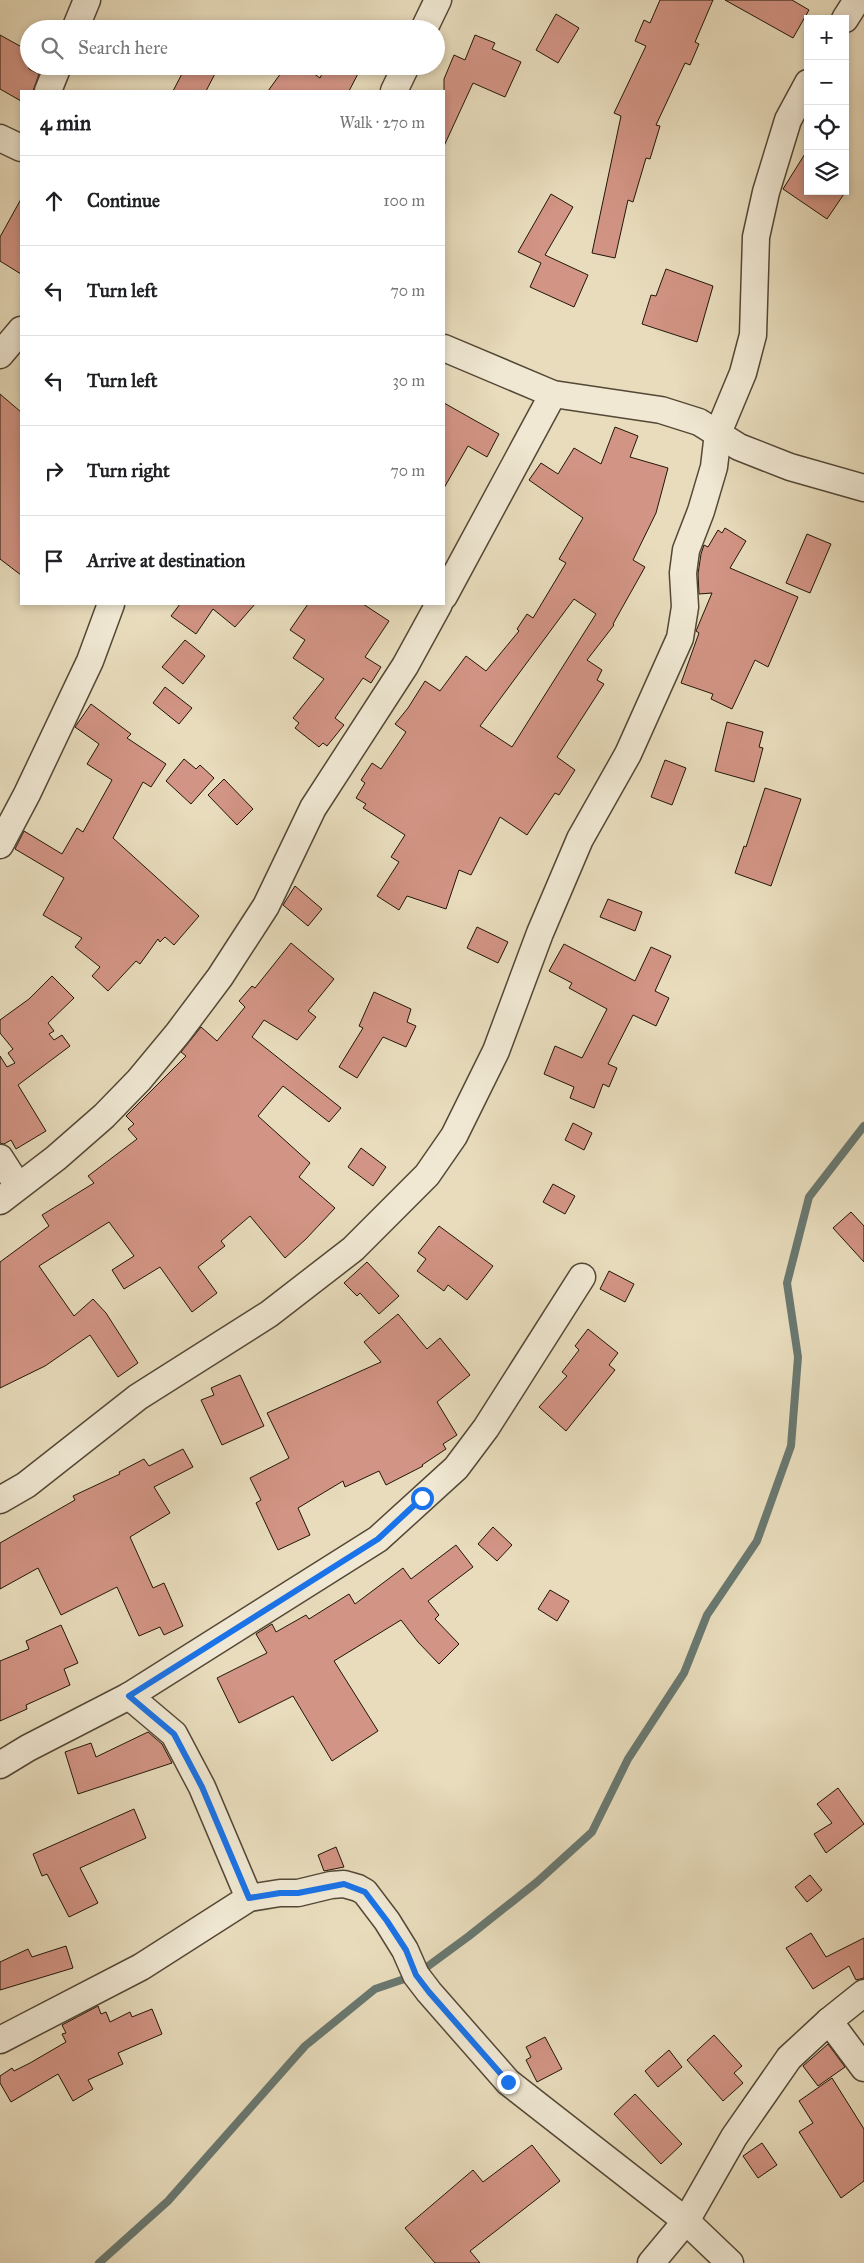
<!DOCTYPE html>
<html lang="en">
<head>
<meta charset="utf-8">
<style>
  :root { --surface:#fff; --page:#f6f6f6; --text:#202124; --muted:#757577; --line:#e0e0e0 }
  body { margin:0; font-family:"IM FELL Great Primer",serif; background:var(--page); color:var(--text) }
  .controls { position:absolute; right:15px; top:15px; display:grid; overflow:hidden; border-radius:0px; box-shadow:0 2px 8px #0003 }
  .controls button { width:45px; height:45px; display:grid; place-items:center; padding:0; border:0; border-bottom:1px solid var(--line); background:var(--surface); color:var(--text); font:25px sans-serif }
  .stop { position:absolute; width:15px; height:15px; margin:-11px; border:4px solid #1a73e8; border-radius:50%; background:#fff }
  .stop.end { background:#1a73e8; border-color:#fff; box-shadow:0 1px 5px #0008 }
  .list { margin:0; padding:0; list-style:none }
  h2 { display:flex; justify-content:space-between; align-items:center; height:65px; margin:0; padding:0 20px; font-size:21px }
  h2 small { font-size:16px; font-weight:400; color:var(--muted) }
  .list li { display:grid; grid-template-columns:32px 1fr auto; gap:15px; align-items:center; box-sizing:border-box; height:90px; padding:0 20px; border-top:1px solid var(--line) }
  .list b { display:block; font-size:19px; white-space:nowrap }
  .list em { font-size:16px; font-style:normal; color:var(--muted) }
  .icon { flex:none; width:28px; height:28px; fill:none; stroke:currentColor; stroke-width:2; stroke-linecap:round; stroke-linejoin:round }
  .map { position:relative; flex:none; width:864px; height:2263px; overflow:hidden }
  .search { position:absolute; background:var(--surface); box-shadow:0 2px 8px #0003; left:20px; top:20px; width:425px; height:55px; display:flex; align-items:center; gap:12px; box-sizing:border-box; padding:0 18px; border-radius:28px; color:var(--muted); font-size:19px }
  .panel { position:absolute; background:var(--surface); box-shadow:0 2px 8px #0003; left:20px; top:90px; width:425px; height:515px; border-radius:0px }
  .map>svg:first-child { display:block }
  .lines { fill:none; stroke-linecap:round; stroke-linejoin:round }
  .stream { stroke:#697870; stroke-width:8 }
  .building { fill:#d29484; stroke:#221609; fill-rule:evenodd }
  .minor-casing { stroke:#544836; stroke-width:29 }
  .minor { stroke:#f0e8d3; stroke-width:26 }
  .route { stroke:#1a73e8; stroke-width:6 }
</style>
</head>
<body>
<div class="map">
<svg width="864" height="2263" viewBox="0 0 864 2263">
  <rect width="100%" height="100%" fill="#e8dcbc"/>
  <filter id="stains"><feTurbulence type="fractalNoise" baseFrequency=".004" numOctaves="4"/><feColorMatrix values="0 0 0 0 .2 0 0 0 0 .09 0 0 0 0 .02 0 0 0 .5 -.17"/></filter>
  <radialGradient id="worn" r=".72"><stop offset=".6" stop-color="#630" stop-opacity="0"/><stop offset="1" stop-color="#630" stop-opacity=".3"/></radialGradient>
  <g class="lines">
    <path class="stream" d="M 99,2263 L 168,2201 L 305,2046 L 375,1989 L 416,1975 L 469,1936 L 537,1882 L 592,1832 L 628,1759 L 684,1673 L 707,1615 L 757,1541 L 791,1446 L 798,1357 L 787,1283 L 809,1197 L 864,1126"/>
  </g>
  <g class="building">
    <path d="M 660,0 L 713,0 L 695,42 L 699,44 L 690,65 L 685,63 L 656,125 L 660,126 L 650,159 L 646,158 L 633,202 L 628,200 L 615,258 L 592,253 L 621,116 L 614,113 L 646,46 L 635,41 L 644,20 L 650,23 Z"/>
    <path d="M 725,0 L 792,0 L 809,10 L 793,38 Z"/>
    <path d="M 556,14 L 579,28 L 558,63 L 536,50 Z"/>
    <path d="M 0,35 L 29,51 L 29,69 L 39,74 L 33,91 L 21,91 L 21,101 L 0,89 Z"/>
    <path d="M 475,35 L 495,43 L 492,49 L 521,62 L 505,97 L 473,83 L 444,146 L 444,79 L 454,55 L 465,60 Z"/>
    <path d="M 186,66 L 219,66 L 206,91 L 173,91 Z"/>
    <path d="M 286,66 L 303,66 L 320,78 L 326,66 L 362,66 L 349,91 L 268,91 Z"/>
    <path d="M 808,149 L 808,191 L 846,191 L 827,219 L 783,189 Z"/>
    <path d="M 551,194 L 573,207 L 545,255 L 588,275 L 574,307 L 530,287 L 541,263 L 518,252 Z"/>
    <path d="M 21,199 L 21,274 L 0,261 L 0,237 Z"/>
    <path d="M 666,269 L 713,286 L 697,342 L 642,324 L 651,295 L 656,296 Z"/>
    <path d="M 0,394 L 21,412 L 21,575 L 0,559 Z"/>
    <path d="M 444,403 L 499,434 L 487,457 L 468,446 L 444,488 Z"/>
    <path d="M 615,427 L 638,436 L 630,457 L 668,468 L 656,513 L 633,560 L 645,567 L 613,624 L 614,625 L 587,660 L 602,670 L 597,680 L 604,684 L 557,757 L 575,770 L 559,795 L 555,793 L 527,835 L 500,817 L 471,875 L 459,870 L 446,909 L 407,896 L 399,910 L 377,896 L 399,862 L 391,857 L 405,835 L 363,808 L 366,804 L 356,798 L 365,783 L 361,780 L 372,763 L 381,769 L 406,732 L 395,724 L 408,708 L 425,681 L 440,691 L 466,656 L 486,671 L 519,631 L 517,629 L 527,614 L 533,618 L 566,563 L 559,559 L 583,518 L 529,480 L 541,463 L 558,474 L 574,448 L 601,464 ZM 574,599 L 596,614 L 512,747 L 480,726 Z"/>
    <path d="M 725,528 L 746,541 L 730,568 L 798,597 L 768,667 L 755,660 L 732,709 L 711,699 L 713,694 L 681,683 L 699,633 L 696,631 L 712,593 L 699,594 L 698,574 L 701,554 L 704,545 L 708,547 L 718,530 L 722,533 Z"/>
    <path d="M 807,534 L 831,544 L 810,593 L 786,583 Z"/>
    <path d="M 180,604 L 255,604 L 235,627 L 213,609 L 196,634 L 171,616 Z"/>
    <path d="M 308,604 L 363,604 L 389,621 L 365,657 L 381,667 L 371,683 L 363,678 L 335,718 L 344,725 L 327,746 L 323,743 L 319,747 L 295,728 L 299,723 L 293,718 L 324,679 L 293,658 L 305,640 L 290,630 Z"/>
    <path d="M 185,640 L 205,656 L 183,684 L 162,667 Z"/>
    <path d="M 165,687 L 192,708 L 179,724 L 153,703 Z"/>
    <path d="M 91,704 L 131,734 L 127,738 L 166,764 L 151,787 L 143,782 L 113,838 L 199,916 L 174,945 L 165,937 L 160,942 L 158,939 L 140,964 L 136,961 L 108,991 L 92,976 L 100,967 L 75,947 L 82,938 L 43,915 L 64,878 L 15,849 L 24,831 L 62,854 L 77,828 L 83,832 L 112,780 L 87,764 L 99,744 L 75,727 Z"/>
    <path d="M 727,722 L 763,732 L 759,747 L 763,748 L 754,782 L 715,771 Z"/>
    <path d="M 184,759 L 196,769 L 200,765 L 214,778 L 191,804 L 166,781 Z"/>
    <path d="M 665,760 L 686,768 L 672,805 L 651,797 Z"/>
    <path d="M 224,779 L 253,809 L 237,825 L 208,795 Z"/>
    <path d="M 765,788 L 801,799 L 771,886 L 735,873 L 744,846 L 746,847 Z"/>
    <path d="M 295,886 L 322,909 L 308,926 L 283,905 Z"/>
    <path d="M 608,899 L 642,912 L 635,931 L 600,917 Z"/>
    <path d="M 477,927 L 508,942 L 498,963 L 467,948 Z"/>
    <path d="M 291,943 L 334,979 L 308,1011 L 316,1017 L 297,1040 L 264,1020 L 252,1037 L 341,1108 L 329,1122 L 283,1086 L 258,1116 L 310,1163 L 299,1177 L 335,1208 L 306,1239 L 285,1258 L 250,1216 L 221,1241 L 225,1246 L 198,1267 L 217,1293 L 192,1312 L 160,1267 L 124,1289 L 112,1270 L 134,1256 L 109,1222 L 39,1266 L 74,1316 L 93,1299 L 106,1313 L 138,1363 L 118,1377 L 90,1335 L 45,1366 L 0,1388 L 0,1262 L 49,1226 L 42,1215 L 94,1183 L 88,1176 L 137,1139 L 128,1129 L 134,1124 L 126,1116 L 186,1056 L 181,1052 L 201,1027 L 217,1041 L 245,1007 L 239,1001 L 252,986 L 255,988 Z"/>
    <path d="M 564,944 L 635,981 L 651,947 L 671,956 L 655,991 L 669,998 L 656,1026 L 633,1015 L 608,1064 L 617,1068 L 609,1087 L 603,1084 L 594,1108 L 570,1098 L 574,1087 L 544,1074 L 555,1046 L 582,1058 L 607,1009 L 569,988 L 572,983 L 549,971 Z"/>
    <path d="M 52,976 L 74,998 L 48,1023 L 54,1031 L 49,1034 L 54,1040 L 62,1035 L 70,1046 L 18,1085 L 46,1131 L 16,1149 L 11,1140 L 4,1144 L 0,1143 L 0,1056 L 7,1067 L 15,1063 L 8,1053 L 13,1049 L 0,1033 L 0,1020 L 29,999 Z"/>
    <path d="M 374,992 L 411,1009 L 407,1022 L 416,1026 L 406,1047 L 383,1037 L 357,1078 L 339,1067 L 363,1028 L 359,1026 Z"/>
    <path d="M 573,1123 L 592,1133 L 584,1150 L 565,1140 Z"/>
    <path d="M 361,1148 L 386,1167 L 373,1186 L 348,1167 Z"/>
    <path d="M 553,1184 L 575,1196 L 565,1214 L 543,1202 Z"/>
    <path d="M 851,1212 L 864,1226 L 864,1262 L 833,1228 Z"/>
    <path d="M 439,1226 L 493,1266 L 467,1300 L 448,1285 L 444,1291 L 417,1271 L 426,1259 L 418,1253 Z"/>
    <path d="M 367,1262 L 399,1296 L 379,1314 L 360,1293 L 357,1296 L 344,1283 Z"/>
    <path d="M 609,1271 L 634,1284 L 625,1302 L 600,1289 Z"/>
    <path d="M 398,1314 L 427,1349 L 440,1338 L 470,1375 L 437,1402 L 457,1435 L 443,1444 L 446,1449 L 422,1465 L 423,1466 L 386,1485 L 379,1471 L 345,1487 L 343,1481 L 298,1508 L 310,1535 L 278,1550 L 256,1503 L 261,1500 L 250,1478 L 289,1458 L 267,1413 L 381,1362 L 364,1342 Z"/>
    <path d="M 588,1329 L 618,1353 L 609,1365 L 615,1370 L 566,1431 L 539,1407 L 567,1376 L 562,1372 L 579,1350 L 575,1346 Z"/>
    <path d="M 240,1375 L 264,1426 L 222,1445 L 201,1400 L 214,1395 L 211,1388 Z"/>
    <path d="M 183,1449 L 193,1467 L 154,1487 L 170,1513 L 130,1537 L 153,1588 L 164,1583 L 183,1626 L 164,1635 L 160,1627 L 139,1636 L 117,1587 L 61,1615 L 38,1568 L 0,1589 L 0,1543 L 75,1500 L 73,1496 L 120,1474 L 119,1472 L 144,1459 L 149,1466 Z"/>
    <path d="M 493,1527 L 512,1545 L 497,1561 L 478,1544 Z"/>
    <path d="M 456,1545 L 473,1567 L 428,1601 L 439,1615 L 435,1619 L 459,1644 L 439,1664 L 418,1642 L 401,1620 L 334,1661 L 378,1731 L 332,1761 L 293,1696 L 239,1723 L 217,1678 L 267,1653 L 256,1634 L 272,1624 L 276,1632 L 306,1615 L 309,1619 L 349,1594 L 355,1604 L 403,1568 L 411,1579 Z"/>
    <path d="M 550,1590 L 569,1601 L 557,1621 L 538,1609 Z"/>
    <path d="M 61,1625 L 78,1663 L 64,1669 L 70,1685 L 26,1705 L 27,1709 L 0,1721 L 0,1661 L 29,1649 L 26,1641 Z"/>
    <path d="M 148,1732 L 162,1744 L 172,1763 L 78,1794 L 65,1752 L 91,1743 L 96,1757 Z"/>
    <path d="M 838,1788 L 864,1824 L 826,1853 L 814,1834 L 832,1823 L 817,1804 Z"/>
    <path d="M 134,1809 L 146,1838 L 80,1868 L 98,1903 L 69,1917 L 47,1874 L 42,1876 L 33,1854 Z"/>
    <path d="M 336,1847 L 344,1867 L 324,1871 L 318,1855 Z"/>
    <path d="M 810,1875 L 822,1890 L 807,1902 L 795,1887 Z"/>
    <path d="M 811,1933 L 826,1957 L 864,1938 L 864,1978 L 856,1980 L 849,1966 L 813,1989 L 786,1948 Z"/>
    <path d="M 66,1946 L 73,1968 L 0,1990 L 0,1962 L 28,1949 L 32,1957 Z"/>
    <path d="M 98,2006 L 101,2014 L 106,2012 L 110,2022 L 130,2012 L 132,2017 L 152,2009 L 162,2034 L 118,2053 L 123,2064 L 88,2080 L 93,2089 L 73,2101 L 58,2074 L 11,2102 L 0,2083 L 0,2076 L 12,2068 L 14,2071 L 30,2063 L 66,2042 L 62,2034 L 66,2033 L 62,2025 Z"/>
    <path d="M 714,2035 L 742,2066 L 734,2073 L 743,2083 L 723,2101 L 687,2060 Z"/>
    <path d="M 545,2037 L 562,2069 L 537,2082 L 526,2060 L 531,2057 L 526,2047 Z"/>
    <path d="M 828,2044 L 845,2067 L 818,2086 L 803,2066 Z"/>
    <path d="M 669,2050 L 682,2067 L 658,2087 L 645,2071 Z"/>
    <path d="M 832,2078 L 864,2129 L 864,2181 L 841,2198 L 799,2132 L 813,2123 L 799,2101 Z"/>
    <path d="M 635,2094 L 682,2144 L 661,2164 L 614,2114 Z"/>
    <path d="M 762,2143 L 777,2165 L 758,2178 L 743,2156 Z"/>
    <path d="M 532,2145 L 560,2181 L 470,2251 L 480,2263 L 435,2263 L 405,2228 L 473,2170 L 483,2182 Z"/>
  </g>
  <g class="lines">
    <g class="minor-casing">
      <g id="minor">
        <path d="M 845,19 L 857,0"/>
        <path d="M 75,29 L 87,0"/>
        <path d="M 424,29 L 438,0"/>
        <path d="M 48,91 L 58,66"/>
        <path d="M 394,91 L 406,66"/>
        <path d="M 0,138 L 21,148"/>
        <path d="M 444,348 L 553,394 L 661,410 L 699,422 L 739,447 L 790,467 L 864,488"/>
        <path d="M 0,355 L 21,330"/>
        <path d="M 444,596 L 553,394"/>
        <path d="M 0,845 L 27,794 L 90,661 L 111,604"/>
        <path d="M 0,1158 L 18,1186"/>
        <path d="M 0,1201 L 56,1158 L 104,1116 L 139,1080 L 178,1033 L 220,977 L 266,906 L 313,808 L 405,666 L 439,604"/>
        <path d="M 0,1500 L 26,1485 L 138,1397 L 269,1314 L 353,1249 L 427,1175 L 454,1136 L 496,1051 L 540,933 L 580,839 L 628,754 L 680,638 L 685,607 L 683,573 L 686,550 L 701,511 L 714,467 L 718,433 L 743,373 L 753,335 L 756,237 L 766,192 L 788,120 L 808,83"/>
        <path d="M 129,1696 L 174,1734 L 202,1787 L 249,1898"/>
        <path d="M 0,1765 L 28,1748 L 129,1696 L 378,1539 L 456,1468 L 486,1428 L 582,1277"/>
        <path d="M 829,2021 L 864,2068"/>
        <path d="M 0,2040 L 141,1967 L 249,1898 L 280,1893 L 298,1893 L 331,1885 L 344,1884 L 358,1888 L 365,1892 L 387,1921 L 405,1950 L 416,1975 L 429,1992 L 508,2082 L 686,2221 L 730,2263"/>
        <path d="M 651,2263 L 686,2221 L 734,2137 L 789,2058 L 829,2021 L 864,1993"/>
      </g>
    </g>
    <use href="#minor" class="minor"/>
  </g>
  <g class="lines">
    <path class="route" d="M 422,1498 L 378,1539 L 129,1696 L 174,1734 L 202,1787 L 249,1898 L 280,1893 L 298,1893 L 344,1884 L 365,1892 L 387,1921 L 406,1950 L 416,1975 L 429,1992 L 508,2082"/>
  </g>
  <rect width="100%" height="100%" filter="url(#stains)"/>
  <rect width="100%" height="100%" fill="url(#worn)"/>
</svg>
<div class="controls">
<button>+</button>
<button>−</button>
<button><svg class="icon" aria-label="locate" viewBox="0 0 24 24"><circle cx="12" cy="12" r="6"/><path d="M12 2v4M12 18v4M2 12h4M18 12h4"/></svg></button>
<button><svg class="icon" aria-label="layers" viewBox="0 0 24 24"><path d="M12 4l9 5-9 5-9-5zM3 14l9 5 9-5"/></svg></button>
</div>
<div class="stop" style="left:422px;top:1498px"></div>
<div class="stop end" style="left:508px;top:2082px"></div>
<div class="search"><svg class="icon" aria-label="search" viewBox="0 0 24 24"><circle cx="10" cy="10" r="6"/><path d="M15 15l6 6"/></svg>Search here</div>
<section class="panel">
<h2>4 min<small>Walk · 270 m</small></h2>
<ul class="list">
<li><svg class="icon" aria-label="ahead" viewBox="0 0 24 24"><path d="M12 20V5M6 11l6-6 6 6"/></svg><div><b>Continue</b></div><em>100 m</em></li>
<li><svg class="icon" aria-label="left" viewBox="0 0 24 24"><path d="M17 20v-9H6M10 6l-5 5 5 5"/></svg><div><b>Turn left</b></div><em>70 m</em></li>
<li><svg class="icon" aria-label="left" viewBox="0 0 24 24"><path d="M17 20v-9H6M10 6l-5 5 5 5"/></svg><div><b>Turn left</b></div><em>30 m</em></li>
<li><svg class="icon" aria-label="right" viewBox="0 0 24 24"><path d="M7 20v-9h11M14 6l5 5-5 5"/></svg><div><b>Turn right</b></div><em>70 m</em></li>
<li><svg class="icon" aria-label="arrive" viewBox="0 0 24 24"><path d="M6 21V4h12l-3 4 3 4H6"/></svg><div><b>Arrive at destination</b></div></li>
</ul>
</section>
</div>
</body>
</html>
